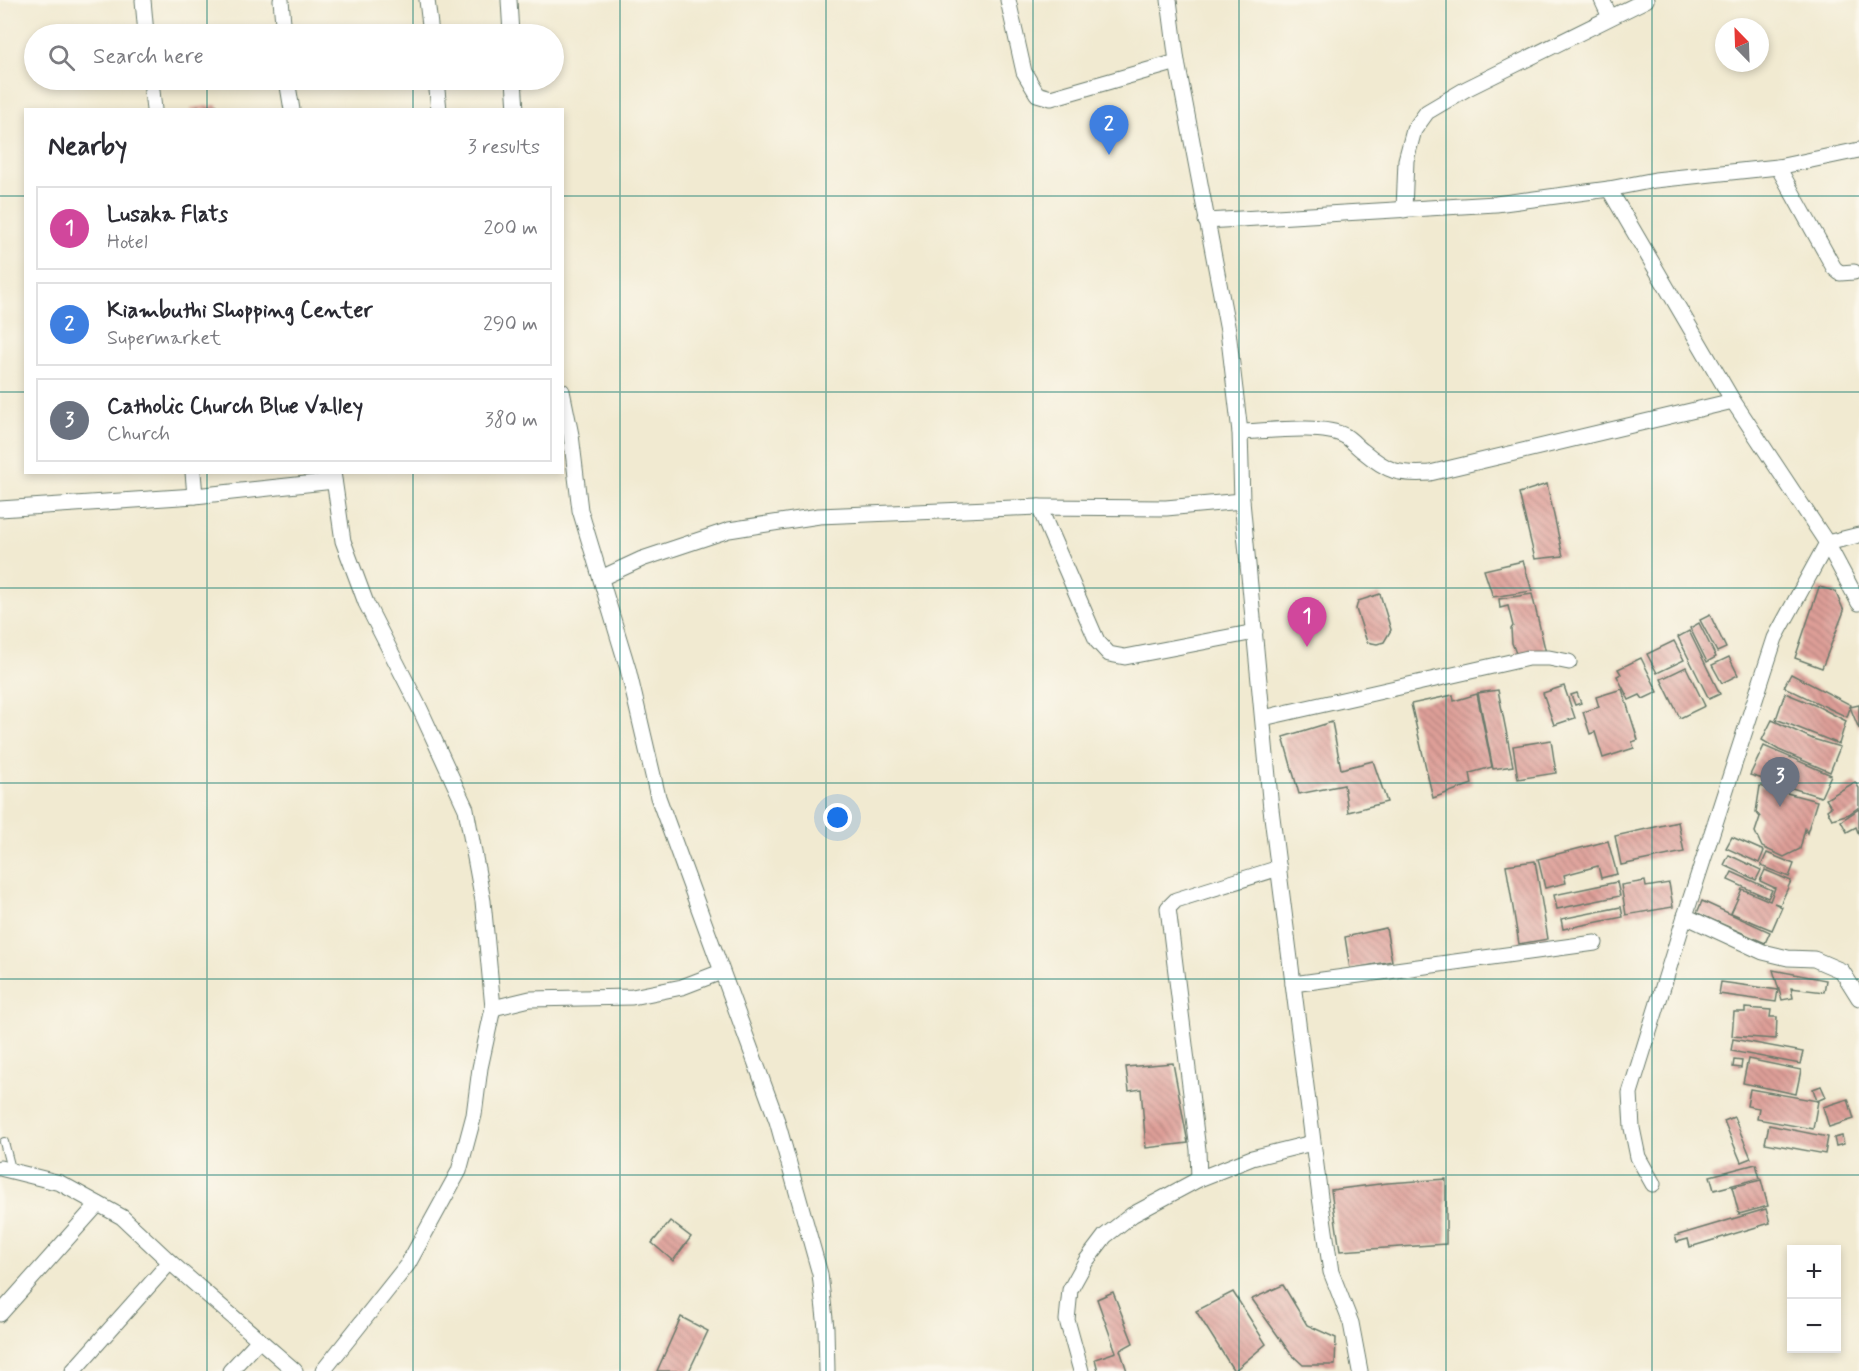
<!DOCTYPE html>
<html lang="en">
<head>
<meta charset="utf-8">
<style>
  :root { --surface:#fff; --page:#f7f7f7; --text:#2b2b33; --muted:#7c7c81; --line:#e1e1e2; --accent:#c8321e }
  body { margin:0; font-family:Mynerve,sans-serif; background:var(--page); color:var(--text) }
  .controls { position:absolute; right:18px; bottom:18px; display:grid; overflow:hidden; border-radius:0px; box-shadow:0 3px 9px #0003 }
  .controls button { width:54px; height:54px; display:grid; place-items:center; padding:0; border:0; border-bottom:2px solid var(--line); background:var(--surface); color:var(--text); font:30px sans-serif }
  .compass { position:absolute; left:1715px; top:18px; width:54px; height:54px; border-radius:50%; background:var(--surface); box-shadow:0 3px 9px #0003; rotate:337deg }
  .you { position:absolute; left:838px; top:818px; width:21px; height:21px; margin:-15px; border:4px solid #fff; border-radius:50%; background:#1a73e8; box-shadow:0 0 0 9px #1a73e833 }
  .badge { display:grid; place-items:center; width:39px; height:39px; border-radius:50%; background:var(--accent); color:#fff; font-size:20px; font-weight:700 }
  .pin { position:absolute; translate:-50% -50px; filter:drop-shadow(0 2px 3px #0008) }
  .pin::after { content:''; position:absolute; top:32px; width:21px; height:18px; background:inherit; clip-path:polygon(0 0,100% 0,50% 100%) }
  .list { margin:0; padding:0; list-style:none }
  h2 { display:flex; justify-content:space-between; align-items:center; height:78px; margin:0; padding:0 24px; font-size:26px }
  h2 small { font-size:20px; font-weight:400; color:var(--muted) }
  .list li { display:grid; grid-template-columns:39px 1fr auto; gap:18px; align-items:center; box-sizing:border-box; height:84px; margin:0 12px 12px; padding:0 12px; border:2px solid var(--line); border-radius:0px }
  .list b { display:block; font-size:22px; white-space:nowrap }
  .list p { margin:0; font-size:20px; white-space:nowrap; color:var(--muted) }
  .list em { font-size:20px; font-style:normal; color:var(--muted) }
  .icon { flex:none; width:33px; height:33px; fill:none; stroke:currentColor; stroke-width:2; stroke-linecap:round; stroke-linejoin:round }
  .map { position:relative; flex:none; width:1859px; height:1371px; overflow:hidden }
  .search { position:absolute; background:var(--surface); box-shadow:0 3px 9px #0003; left:24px; top:24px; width:540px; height:66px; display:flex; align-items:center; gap:15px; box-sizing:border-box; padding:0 21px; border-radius:33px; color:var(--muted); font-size:22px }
  .panel { position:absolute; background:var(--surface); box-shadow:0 3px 9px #0003; left:24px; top:108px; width:540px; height:366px; border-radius:0px }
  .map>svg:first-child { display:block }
  .building { fill:url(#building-back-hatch) }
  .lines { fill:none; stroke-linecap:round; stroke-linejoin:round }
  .service-casing { stroke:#687a6b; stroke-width:10 }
  .minor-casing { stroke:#687a6b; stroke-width:17 }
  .service { stroke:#fff; stroke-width:8 }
  .minor { stroke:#fff; stroke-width:15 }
  .grid { fill:none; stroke:#0f766e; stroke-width:1.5; stroke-opacity:0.55 }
</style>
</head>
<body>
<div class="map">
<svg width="1859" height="1371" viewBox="0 0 1859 1371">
  <defs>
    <pattern id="building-back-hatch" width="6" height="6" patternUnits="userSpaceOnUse" patternTransform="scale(1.5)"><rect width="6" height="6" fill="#de9f98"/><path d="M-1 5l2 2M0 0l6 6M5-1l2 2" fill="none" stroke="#b3837d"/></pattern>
  </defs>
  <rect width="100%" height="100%" fill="#fbf7ec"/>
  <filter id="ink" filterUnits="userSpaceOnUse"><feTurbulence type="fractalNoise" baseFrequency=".0167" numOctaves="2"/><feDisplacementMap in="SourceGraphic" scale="12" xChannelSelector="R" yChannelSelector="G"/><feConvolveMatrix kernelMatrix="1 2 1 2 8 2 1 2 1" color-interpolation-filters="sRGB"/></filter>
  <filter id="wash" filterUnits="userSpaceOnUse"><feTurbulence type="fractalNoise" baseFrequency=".008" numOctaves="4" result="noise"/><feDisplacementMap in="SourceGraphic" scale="24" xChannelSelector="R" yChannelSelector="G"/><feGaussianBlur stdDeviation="1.35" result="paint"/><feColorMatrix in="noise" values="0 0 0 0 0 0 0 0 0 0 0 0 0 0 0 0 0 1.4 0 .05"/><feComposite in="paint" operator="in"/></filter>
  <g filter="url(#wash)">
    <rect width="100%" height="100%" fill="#f1ead1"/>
    <g id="blocks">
      <g class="building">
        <path d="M 217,105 L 218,110 L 191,110 L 191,108 Z"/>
        <path d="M 1547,484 L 1563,556 L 1535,559 L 1519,493 Z"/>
        <path d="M 1523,561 L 1532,591 L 1493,597 L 1484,570 Z"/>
        <path d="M 1819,587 L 1835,591 L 1844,611 L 1822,668 L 1795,658 Z"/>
        <path d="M 1380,594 L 1391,630 L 1384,642 L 1377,644 L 1367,642 L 1356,609 L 1358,601 Z"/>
        <path d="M 1532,594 L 1546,653 L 1517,656 L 1512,643 L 1511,629 L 1513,626 L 1508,606 L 1500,608 L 1499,599 Z"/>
        <path d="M 1710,615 L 1726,648 L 1717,652 L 1700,620 Z"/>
        <path d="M 1699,623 L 1716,657 L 1707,662 L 1690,628 Z"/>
        <path d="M 1689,631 L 1720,694 L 1709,699 L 1678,637 Z"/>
        <path d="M 1674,641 L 1684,660 L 1657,673 L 1647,654 Z"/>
        <path d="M 1729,657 L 1738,675 L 1722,683 L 1712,665 Z"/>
        <path d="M 1641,658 L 1658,692 L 1643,699 L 1640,695 L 1629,700 L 1617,676 L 1621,674 L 1618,669 Z"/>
        <path d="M 1686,667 L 1705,706 L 1680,718 L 1661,679 Z"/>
        <path d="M 1791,674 L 1851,705 L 1847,717 L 1784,687 Z"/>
        <path d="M 1564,686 L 1575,718 L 1554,725 L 1543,693 Z"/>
        <path d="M 1622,689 L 1638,740 L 1632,742 L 1634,748 L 1603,758 L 1595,732 L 1590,734 L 1583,712 L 1599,707 L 1596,697 Z"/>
        <path d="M 1498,690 L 1513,766 L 1493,769 L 1478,693 Z"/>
        <path d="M 1577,693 L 1581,703 L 1575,705 L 1571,695 Z"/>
        <path d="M 1785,693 L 1817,706 L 1846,721 L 1839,744 L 1776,719 Z"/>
        <path d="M 1477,694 L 1492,767 L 1470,773 L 1472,784 L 1433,798 L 1411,704 L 1453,695 L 1454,701 Z"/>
        <path d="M 1859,705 L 1859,729 L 1850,707 Z"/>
        <path d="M 1772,720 L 1813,739 L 1840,747 L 1830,772 L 1779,750 L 1762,740 Z"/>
        <path d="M 1332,722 L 1341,769 L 1373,761 L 1387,802 L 1348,812 L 1344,785 L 1299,794 L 1283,737 Z"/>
        <path d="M 1551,740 L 1556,773 L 1518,779 L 1513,746 Z"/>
        <path d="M 1764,746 L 1831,775 L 1821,797 L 1750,775 Z"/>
        <path d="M 1855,782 L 1859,788 L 1859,807 L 1849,814 L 1832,819 L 1827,810 L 1831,807 L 1826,799 Z"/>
        <path d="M 1760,786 L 1817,801 L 1807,833 L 1805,829 L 1800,849 L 1784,857 L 1762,847 L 1755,832 L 1760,817 L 1756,812 Z"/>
        <path d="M 1859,809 L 1859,835 L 1856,827 L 1847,832 L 1841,821 Z"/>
        <path d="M 1678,822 L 1684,852 L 1621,865 L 1615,836 Z"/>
        <path d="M 1732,837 L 1764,851 L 1759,863 L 1726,848 Z"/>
        <path d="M 1608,841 L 1617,874 L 1601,878 L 1598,866 L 1564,875 L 1566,883 L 1545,888 L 1538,859 Z"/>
        <path d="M 1767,853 L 1794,864 L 1789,877 L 1761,866 Z"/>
        <path d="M 1729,855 L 1761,870 L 1756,880 L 1724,865 Z"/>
        <path d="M 1535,861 L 1548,939 L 1519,944 L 1506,865 Z"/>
        <path d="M 1765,870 L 1791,881 L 1780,905 L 1774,903 L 1782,907 L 1772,930 L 1731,913 L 1742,889 L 1770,901 L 1775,888 L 1760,881 Z"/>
        <path d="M 1732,872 L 1772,890 L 1768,898 L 1728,880 Z"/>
        <path d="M 1645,881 L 1646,887 L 1669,883 L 1673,907 L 1626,915 L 1621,885 Z"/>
        <path d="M 1617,882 L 1620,896 L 1557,909 L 1554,895 Z"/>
        <path d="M 1702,901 L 1770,932 L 1765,943 L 1697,913 Z"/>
        <path d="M 1621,907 L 1623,917 L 1563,929 L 1561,919 Z"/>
        <path d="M 1386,928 L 1392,961 L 1350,969 L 1345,937 Z"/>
        <path d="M 1773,970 L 1826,980 L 1824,992 L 1791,988 L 1793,998 L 1782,1000 Z"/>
        <path d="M 1721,982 L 1778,990 L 1776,1002 L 1719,994 Z"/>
        <path d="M 1745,1008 L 1771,1010 L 1770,1017 L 1777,1017 L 1776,1039 L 1732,1036 L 1734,1012 L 1745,1012 Z"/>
        <path d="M 1733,1039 L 1803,1052 L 1800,1064 L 1731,1051 Z"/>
        <path d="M 1748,1059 L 1801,1070 L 1796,1094 L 1743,1083 Z"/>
        <path d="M 1734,1060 L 1742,1061 L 1741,1068 L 1733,1067 Z"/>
        <path d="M 1173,1063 L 1188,1143 L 1146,1148 L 1141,1089 L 1129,1091 L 1126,1067 Z"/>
        <path d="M 1821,1086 L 1826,1097 L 1817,1101 L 1813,1089 Z"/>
        <path d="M 1750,1089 L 1818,1101 L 1813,1129 L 1757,1119 L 1759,1108 L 1747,1106 Z"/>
        <path d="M 1848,1099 L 1854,1119 L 1829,1127 L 1823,1107 Z"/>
        <path d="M 1734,1117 L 1751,1158 L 1741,1162 L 1724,1121 Z"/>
        <path d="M 1769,1125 L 1828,1137 L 1825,1154 L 1765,1143 Z"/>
        <path d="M 1842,1136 L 1844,1144 L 1836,1146 L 1834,1138 Z"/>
        <path d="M 1756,1164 L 1760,1178 L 1714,1190 L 1710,1176 Z"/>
        <path d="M 1446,1179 L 1446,1244 L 1340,1251 L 1331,1190 L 1388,1183 Z"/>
        <path d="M 1761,1180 L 1768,1206 L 1739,1214 L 1732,1187 Z"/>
        <path d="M 1766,1209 L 1770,1223 L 1690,1247 L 1688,1239 L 1677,1242 L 1675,1236 Z"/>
        <path d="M 670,1221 L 691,1237 L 673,1261 L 652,1243 Z"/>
        <path d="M 1283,1285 L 1307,1325 L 1336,1338 L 1335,1365 L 1303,1365 L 1290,1353 L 1252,1299 Z"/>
        <path d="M 1113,1292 L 1133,1343 L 1120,1350 L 1127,1371 L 1098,1371 L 1095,1359 L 1116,1352 L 1097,1299 Z"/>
        <path d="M 1233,1292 L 1266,1344 L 1234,1371 L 1196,1311 Z"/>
        <path d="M 681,1317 L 708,1331 L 689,1371 L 657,1371 Z"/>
      </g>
    </g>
  </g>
  <g filter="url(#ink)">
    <use href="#blocks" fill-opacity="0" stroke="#687a6b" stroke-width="1.5"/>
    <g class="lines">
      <g class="service-casing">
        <path id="service" d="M 4,1142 L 11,1169"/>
      </g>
      <g class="minor-casing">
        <g id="minor">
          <path d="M 143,0 L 146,34"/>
          <path d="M 281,0 L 284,34"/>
          <path d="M 427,0 L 431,34"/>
          <path d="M 509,0 L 511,34"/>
          <path d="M 1008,0 L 1024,72 L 1037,94 L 1051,98 L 1177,62"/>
          <path d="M 1169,0 L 1177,62 L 1228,331 L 1240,432 L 1242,501 L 1271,809 L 1320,1197 L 1331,1272 L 1351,1323 L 1360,1371"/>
          <path d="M 1602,0 L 1610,17"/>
          <path d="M 151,80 L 154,110"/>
          <path d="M 287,80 L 292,110"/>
          <path d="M 436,80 L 439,110"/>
          <path d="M 514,80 L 516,110"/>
          <path d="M 1778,167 L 1834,268 L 1840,273 L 1854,272"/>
          <path d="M 1609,189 L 1733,401 L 1827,543 L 1859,603"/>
          <path d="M 1404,210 L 1406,160 L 1414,130 L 1427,112 L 1466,89 L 1646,0"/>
          <path d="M 1206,221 L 1496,204 L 1609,189 L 1655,180 L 1778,167 L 1859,150"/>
          <path d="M 562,391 L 571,435 L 580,510 L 628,669 L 658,797 L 777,1121 L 820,1274 L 826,1328 L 827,1371"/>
          <path d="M 1240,432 C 1268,431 1322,424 1345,436 C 1352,440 1357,447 1363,451 C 1388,472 1399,475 1430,473 L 1733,401"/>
          <path d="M 193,472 L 195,496 L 334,481"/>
          <path d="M 333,472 L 343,541 L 366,603 L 420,709 L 466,809 L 483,901 L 493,1008"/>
          <path d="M 1039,507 L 1097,641 L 1109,654 L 1125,657 L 1255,632"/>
          <path d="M 0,509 L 195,496"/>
          <path d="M 1859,535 L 1827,543 L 1775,638 L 1685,916 L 1763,952 L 1788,958 L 1814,959 L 1842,971 L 1859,998"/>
          <path d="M 601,578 L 642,559 L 729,530 L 819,516 L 1039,507 L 1166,508 L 1242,501"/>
          <path d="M 1263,718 L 1528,658 L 1549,658 L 1569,662"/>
          <path d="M 1293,984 L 1595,943"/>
          <path d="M 0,1168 L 60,1183 L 122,1217 L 170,1262 L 295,1371"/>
          <path d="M 1199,1179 L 1198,1150 L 1168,908 L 1176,900 L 1279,868"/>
          <path d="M 1653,1184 L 1638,1157 L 1632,1128 L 1630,1093 L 1685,916"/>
          <path d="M 0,1314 L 98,1204"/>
          <path d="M 73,1371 L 170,1262"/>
          <path d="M 230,1371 L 259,1340"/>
          <path d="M 323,1371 L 408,1264 L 459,1171 L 474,1115 L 480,1068 L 493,1008 L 530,999 L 632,997 L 682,987 L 721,972"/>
          <path d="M 1081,1371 L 1067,1320 L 1070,1290 L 1086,1261 L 1105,1236 L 1132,1215 L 1199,1179 L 1252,1158 L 1312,1143"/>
        </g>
      </g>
      <use href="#service" class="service"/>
      <use href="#minor" class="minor"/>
    </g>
  </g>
  <path class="grid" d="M 207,0 L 207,34M 413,0 L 413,34M 620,0 L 620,1371M 826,0 L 826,1371M 1033,0 L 1033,1371M 1239,0 L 1239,1371M 1446,0 L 1446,1371M 1652,0 L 1652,1371M 207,80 L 207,110M 413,80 L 413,110M 0,196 L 26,196M 562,196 L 1859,196M 0,392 L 26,392M 562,392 L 1859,392M 207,472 L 207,1371M 413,472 L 413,1371M 0,588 L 1859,588M 0,783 L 1859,783M 0,979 L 1859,979M 0,1175 L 1859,1175"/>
</svg>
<div class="controls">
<button>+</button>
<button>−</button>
</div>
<svg class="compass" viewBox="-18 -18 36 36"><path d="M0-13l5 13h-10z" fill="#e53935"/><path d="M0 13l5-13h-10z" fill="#7c7c81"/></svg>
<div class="you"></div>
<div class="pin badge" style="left:1307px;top:647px;background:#d1479c">1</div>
<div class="pin badge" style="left:1109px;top:155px;background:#3f7fe0">2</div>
<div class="pin badge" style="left:1780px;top:807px;background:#6b7280">3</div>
<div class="search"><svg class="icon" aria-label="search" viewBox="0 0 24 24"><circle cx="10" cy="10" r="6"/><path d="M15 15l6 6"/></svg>Search here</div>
<section class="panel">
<h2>Nearby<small>3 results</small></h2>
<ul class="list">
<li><span class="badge" style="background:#d1479c">1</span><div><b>Lusaka Flats</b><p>Hotel</p></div><em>200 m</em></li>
<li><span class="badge" style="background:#3f7fe0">2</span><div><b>Kiambuthi Shopping Center</b><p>Supermarket</p></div><em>290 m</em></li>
<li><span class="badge" style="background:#6b7280">3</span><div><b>Catholic Church Blue Valley</b><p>Church</p></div><em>380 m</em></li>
</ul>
</section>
</div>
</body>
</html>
